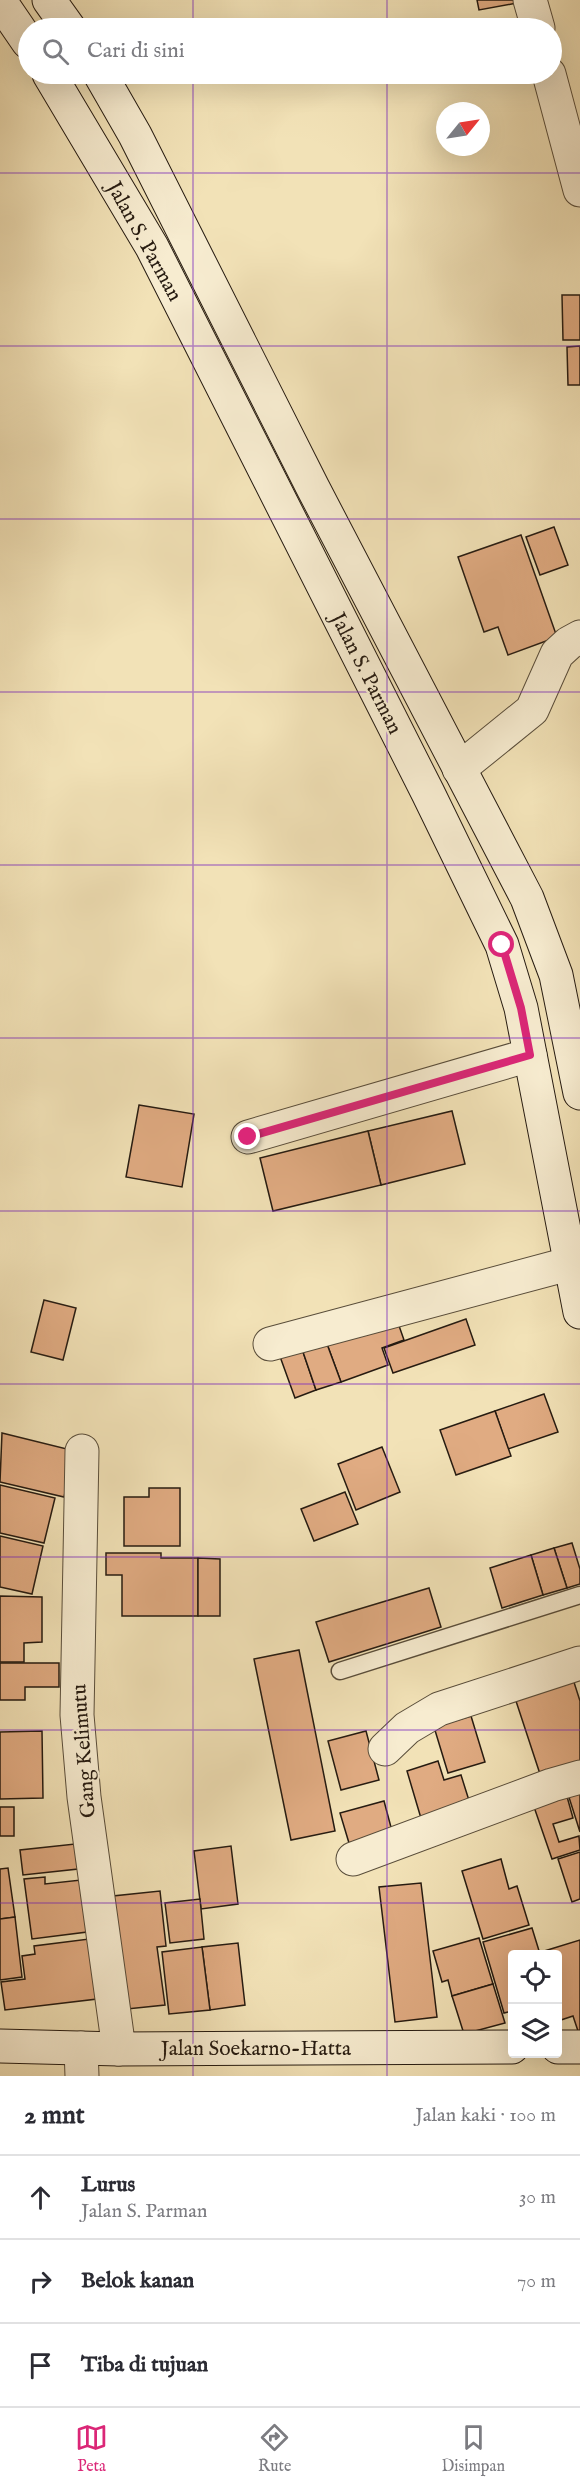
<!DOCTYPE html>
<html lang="id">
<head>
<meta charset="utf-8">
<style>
  :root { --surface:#fff; --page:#f2f2f3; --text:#2b2b33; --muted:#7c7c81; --line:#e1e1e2; --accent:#db2777 }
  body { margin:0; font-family:"IM FELL English",serif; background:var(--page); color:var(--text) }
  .controls { position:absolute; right:18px; bottom:18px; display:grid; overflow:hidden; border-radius:6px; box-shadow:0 6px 24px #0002 }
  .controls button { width:54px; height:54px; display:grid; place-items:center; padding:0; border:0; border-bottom:2px solid var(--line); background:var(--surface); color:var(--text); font:30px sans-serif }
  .compass { position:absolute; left:436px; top:102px; width:54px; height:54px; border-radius:50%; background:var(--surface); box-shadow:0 6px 24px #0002; rotate:60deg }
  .stop { position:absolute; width:18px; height:18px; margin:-14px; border:4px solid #db2777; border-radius:50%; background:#fff }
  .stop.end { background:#db2777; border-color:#fff; box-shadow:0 2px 6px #0008 }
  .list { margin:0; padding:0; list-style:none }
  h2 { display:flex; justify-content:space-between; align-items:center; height:78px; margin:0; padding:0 24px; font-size:26px }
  h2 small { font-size:20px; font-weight:400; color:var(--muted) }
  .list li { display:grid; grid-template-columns:39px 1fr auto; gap:18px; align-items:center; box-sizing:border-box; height:84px; padding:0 24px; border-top:2px solid var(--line) }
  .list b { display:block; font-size:22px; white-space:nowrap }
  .list p { margin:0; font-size:20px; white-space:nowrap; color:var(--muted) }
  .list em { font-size:20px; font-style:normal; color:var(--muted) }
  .icon { flex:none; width:33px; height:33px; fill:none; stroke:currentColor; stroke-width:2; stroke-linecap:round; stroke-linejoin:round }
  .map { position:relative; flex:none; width:580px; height:2076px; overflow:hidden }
  .search { position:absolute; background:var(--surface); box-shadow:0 6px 24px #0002; left:18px; right:18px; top:18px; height:66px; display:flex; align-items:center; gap:15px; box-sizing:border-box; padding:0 21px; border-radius:33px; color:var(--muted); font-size:22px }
  .sheet { height:330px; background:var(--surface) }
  nav { display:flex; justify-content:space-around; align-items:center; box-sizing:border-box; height:84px; border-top:2px solid var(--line); background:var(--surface); font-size:16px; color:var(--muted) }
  nav a { display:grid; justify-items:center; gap:3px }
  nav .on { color:var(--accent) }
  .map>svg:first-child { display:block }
  .building { fill:#e0ab82; stroke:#261b11; stroke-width:1.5 }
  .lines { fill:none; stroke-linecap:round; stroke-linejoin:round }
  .lane-casing { stroke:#594d3a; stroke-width:19 }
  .street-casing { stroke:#594d3a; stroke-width:35 }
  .secondary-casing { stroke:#261b11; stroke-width:35 }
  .lane { stroke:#f7ecd0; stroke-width:16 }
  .street { stroke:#f7ecd0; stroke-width:33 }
  .secondary { stroke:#f7ecd0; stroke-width:33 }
  .route { stroke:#db2777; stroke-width:8 }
  .grid { fill:none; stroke:#7b2cbf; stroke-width:1.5; stroke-opacity:0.55 }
  .labels { text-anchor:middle; stroke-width:4.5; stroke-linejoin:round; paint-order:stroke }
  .street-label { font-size:21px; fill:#261b11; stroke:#f7ecd0 }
</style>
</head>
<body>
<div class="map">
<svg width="580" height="2076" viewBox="0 0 580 2076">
  <rect width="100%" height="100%" fill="#f2e2b7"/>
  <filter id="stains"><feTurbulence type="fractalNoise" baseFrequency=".00333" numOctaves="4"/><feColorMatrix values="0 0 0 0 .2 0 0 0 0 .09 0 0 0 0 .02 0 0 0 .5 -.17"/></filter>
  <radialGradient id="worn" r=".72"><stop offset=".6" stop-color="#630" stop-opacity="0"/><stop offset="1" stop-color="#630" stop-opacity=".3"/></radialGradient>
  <g class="building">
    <path d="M 477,0 L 516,0 L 517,3 L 479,10 Z"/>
    <path d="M 562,295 L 580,295 L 580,340 L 563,340 Z"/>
    <path d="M 580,346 L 580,385 L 568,385 L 567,347 Z"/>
    <path d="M 554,527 L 568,565 L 540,575 L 526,537 Z"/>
    <path d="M 521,535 L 557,637 L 508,655 L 498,627 L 484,632 L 458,557 Z"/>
    <path d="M 139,1105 L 194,1114 L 182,1187 L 126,1177 Z"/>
    <path d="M 452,1111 L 465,1164 L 381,1185 L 368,1131 Z"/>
    <path d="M 368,1131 L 381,1185 L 273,1211 L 260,1158 Z"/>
    <path d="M 44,1300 L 76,1308 L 63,1360 L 31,1352 Z"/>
    <path d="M 466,1319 L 475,1345 L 393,1373 L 384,1348 Z"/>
    <path d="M 397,1320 L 404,1340 L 382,1348 L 388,1365 L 341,1382 L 327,1344 Z"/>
    <path d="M 300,1343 L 316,1390 L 295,1398 L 278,1351 Z"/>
    <path d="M 327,1344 L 341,1382 L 316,1390 L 303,1352 Z"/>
    <path d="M 544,1394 L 558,1432 L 508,1449 L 495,1411 Z"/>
    <path d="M 495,1411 L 511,1456 L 456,1475 L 440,1430 Z"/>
    <path d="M 2,1433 L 75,1451 L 64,1497 L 0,1482 Z"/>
    <path d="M 382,1447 L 400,1492 L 356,1510 L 338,1464 Z"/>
    <path d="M 0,1485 L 55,1498 L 44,1543 L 0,1533 Z"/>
    <path d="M 149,1488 L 180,1488 L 180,1546 L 124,1546 L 124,1497 L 149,1497 Z"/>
    <path d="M 345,1492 L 358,1524 L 314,1541 L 301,1509 Z"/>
    <path d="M 0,1536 L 43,1546 L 32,1594 L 0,1587 Z"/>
    <path d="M 572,1543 L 580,1569 L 580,1584 L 567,1588 L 554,1548 Z"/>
    <path d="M 554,1548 L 567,1588 L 543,1595 L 531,1555 Z"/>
    <path d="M 106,1553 L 161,1553 L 161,1558 L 198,1558 L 198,1616 L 122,1616 L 122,1575 L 106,1575 Z"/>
    <path d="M 531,1555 L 543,1595 L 502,1608 L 490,1568 Z"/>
    <path d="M 198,1558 L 220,1559 L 220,1616 L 198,1616 Z"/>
    <path d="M 429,1588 L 441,1627 L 329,1662 L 316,1622 Z"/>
    <path d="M 0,1596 L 42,1597 L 42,1642 L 24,1643 L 24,1662 L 0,1662 Z"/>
    <path d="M 299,1650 L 335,1831 L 291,1840 L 254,1659 Z"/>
    <path d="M 0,1663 L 59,1663 L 59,1687 L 25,1687 L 25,1700 L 0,1700 Z"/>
    <path d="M 572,1676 L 580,1701 L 580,1764 L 541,1777 L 514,1695 Z"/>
    <path d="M 471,1716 L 485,1762 L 448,1773 L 434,1727 Z"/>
    <path d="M 42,1731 L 43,1798 L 0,1799 L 0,1732 Z"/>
    <path d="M 366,1731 L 379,1780 L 341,1790 L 328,1741 Z"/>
    <path d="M 438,1761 L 444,1780 L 461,1775 L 472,1810 L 423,1825 L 407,1771 Z"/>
    <path d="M 580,1787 L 580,1832 L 567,1791 Z"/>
    <path d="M 566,1793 L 573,1818 L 553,1824 L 559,1842 L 579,1836 L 580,1850 L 552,1859 L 533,1804 Z"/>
    <path d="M 384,1801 L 392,1831 L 349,1843 L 340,1813 Z"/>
    <rect x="0" y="1807" width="14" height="29"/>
    <path d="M 75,1844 L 78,1869 L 23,1875 L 20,1850 Z"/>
    <path d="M 231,1846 L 238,1904 L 201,1909 L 194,1851 Z"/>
    <path d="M 580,1852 L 580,1899 L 572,1902 L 558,1859 Z"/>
    <path d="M 501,1859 L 509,1889 L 517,1886 L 529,1925 L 483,1939 L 462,1871 Z"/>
    <path d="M 8,1868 L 15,1917 L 0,1919 L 0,1869 Z"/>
    <path d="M 45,1877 L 45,1884 L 81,1880 L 87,1932 L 32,1939 L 24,1879 Z"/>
    <path d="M 421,1883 L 437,2017 L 395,2022 L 379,1887 Z"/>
    <path d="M 160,1891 L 166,1946 L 157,1947 L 165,2005 L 127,2009 L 113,1896 Z"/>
    <path d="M 200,1899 L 204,1939 L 170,1943 L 165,1903 Z"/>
    <path d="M 15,1917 L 22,1977 L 0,1980 L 0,1919 Z"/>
    <path d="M 532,1928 L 540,1954 L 512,1954 L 512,2011 L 504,2013 L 483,1942 Z"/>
    <path d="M 479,1938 L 493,1984 L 452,1996 L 448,1980 L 442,1982 L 433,1951 Z"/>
    <path d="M 89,1939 L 97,1999 L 5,2010 L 1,1982 L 25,1979 L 22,1956 L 35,1954 L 34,1946 Z"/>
    <path d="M 580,1940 L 580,2031 L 578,2031 L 573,2016 L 561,2020 L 558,2008 L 558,1954 L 542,1954 L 541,1952 Z"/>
    <path d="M 238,1943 L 245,2005 L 210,2010 L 202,1947 Z"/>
    <path d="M 202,1947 L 210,2010 L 169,2014 L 162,1952 Z"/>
    <path d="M 493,1984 L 505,2023 L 464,2034 L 452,1996 Z"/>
  </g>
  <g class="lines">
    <g class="lane-casing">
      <path id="lane" d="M 340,1671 L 580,1595"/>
    </g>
    <g class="street-casing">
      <g id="street">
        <path d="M 530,0 L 538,28"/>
        <path d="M 549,74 L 580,190"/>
        <path d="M 459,769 L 532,710 L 557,654 L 569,643 L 580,637"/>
        <path d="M 248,1137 L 530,1055"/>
        <path d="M 270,1344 L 572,1263"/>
        <path d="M 82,1451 L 77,1715 L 84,1797 L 119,2049"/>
        <path d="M 385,1749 L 407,1728 L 439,1709 L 580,1663"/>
        <path d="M 353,1859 L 552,1785 L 580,1777"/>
        <path d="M 81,2048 L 82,2076"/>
      </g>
    </g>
    <g class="secondary-casing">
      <g id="secondary">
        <path d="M 49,0 L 69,28"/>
        <path d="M 0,1 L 28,42"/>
        <path d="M 49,74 L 152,247 L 428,793 L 502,945 L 521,1008 L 580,1312"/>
        <path d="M 100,74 L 135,135 L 313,488 L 527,898 L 556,975 L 580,1093"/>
        <path d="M 0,2046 L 119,2049 L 512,2047"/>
        <path d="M 558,2047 L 580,2047"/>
      </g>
    </g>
    <use href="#lane" class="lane"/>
    <use href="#street" class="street"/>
    <use href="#secondary" class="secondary"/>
  </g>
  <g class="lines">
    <path class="route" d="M 248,1137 L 530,1055 L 521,1008 L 502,945"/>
  </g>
  <path class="grid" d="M 193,0 L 193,28M 387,0 L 387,28M 193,74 L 193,2076M 387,74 L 387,2076M 0,173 L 580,173M 0,346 L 580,346M 0,519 L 580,519M 0,692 L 580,692M 0,865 L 580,865M 0,1038 L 580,1038M 0,1211 L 580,1211M 0,1384 L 580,1384M 0,1557 L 580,1557M 0,1730 L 580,1730M 0,1903 L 580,1903"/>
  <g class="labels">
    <g class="street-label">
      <text transform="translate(145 241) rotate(61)" y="7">Jalan S. Parman</text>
      <text transform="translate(367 673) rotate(63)" y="7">Jalan S. Parman</text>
      <text transform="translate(83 1751) rotate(-94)" y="7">Gang Kelimutu</text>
      <text x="256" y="2055">Jalan Soekarno-Hatta</text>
    </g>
  </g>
  <rect width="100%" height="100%" filter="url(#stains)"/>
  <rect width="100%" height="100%" fill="url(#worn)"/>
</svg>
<div class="controls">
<button><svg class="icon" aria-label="locate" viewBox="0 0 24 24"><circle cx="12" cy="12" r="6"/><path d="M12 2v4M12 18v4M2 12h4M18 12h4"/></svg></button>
<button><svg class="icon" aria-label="layers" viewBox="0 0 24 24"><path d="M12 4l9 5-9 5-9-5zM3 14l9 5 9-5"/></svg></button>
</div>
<svg class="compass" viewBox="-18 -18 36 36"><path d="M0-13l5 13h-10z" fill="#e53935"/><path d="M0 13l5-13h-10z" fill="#7c7c81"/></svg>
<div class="stop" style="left:502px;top:945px"></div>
<div class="stop end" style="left:248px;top:1137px"></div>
<div class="search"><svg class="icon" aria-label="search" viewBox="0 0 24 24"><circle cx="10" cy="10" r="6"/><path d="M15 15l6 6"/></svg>Cari di sini</div>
</div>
<section class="sheet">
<h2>2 mnt<small>Jalan kaki · 100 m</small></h2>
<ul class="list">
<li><svg class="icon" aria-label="ahead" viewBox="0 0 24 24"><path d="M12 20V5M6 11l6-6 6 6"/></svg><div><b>Lurus</b><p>Jalan S. Parman</p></div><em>30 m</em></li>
<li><svg class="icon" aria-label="right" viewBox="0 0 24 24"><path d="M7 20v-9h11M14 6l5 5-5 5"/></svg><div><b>Belok kanan</b></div><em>70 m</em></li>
<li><svg class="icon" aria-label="arrive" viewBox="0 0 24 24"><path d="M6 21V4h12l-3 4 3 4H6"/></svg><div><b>Tiba di tujuan</b></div></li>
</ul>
</section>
<nav>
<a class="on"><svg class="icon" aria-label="map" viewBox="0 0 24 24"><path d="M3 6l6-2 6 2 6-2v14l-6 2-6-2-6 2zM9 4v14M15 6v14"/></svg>Peta</a>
<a><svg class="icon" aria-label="directions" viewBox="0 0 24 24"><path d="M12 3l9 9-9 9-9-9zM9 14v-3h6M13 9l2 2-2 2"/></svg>Rute</a>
<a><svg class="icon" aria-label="saved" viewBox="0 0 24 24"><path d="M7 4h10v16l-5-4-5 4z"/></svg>Disimpan</a>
</nav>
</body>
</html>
